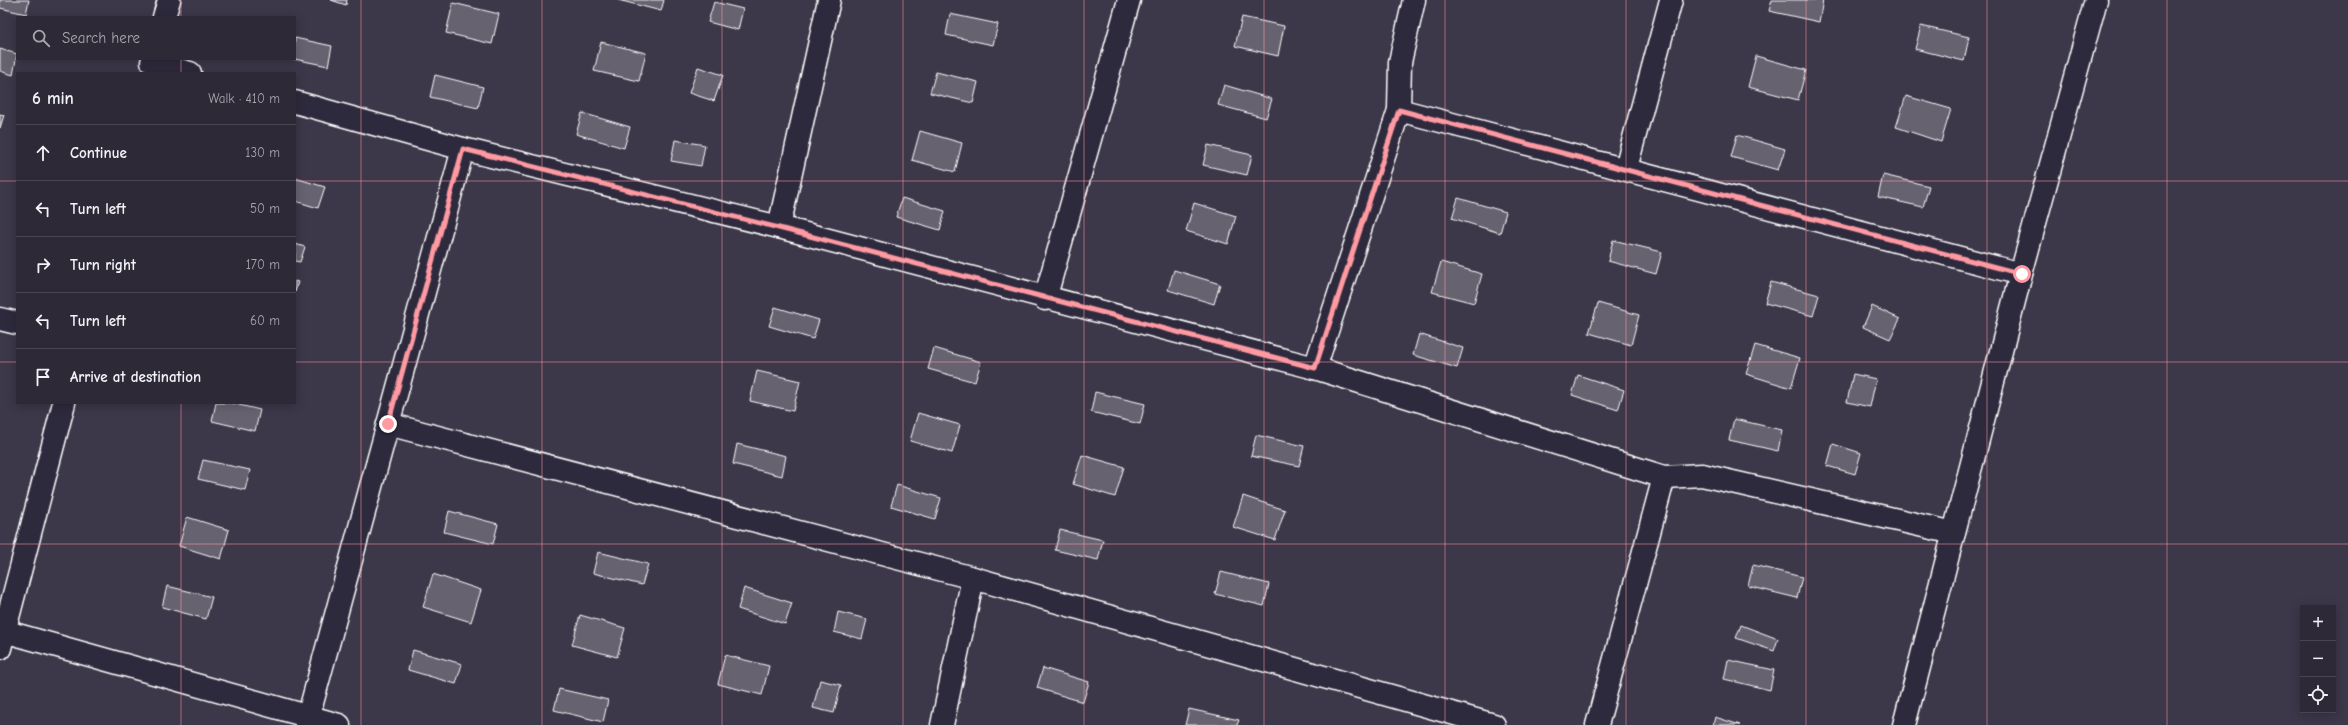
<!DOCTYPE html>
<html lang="en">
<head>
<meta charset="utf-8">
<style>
  :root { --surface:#2d2937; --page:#393542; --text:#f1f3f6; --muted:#a7a6ad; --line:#484552 }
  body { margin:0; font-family:"Comic Neue",sans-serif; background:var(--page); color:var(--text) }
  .controls { position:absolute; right:12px; bottom:12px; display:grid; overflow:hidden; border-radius:0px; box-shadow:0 2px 10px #0003 }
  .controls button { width:36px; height:36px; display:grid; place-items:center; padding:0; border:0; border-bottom:1px solid var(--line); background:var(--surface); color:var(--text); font:20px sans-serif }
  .stop { position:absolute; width:12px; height:12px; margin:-9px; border:3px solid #ff9aa2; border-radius:50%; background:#fff }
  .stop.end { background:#ff9aa2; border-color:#fff; box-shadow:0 1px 4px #0008 }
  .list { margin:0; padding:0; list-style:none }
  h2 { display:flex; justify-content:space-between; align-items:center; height:52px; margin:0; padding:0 16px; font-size:17px }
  h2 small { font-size:13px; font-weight:400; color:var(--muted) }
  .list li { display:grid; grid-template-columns:26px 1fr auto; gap:12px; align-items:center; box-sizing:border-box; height:56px; padding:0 16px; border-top:1px solid var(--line) }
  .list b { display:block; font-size:15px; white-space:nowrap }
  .list em { font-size:13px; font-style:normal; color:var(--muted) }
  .icon { flex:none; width:22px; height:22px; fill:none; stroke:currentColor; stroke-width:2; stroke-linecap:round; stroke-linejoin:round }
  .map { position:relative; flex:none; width:2348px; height:725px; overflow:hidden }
  .search { position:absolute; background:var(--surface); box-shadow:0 2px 10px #0003; left:16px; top:16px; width:280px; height:44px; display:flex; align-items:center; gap:10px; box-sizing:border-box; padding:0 14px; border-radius:0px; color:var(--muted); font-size:15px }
  .panel { position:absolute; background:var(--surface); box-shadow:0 2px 10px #0003; left:16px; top:72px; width:280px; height:332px; border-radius:0px }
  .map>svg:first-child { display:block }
  .building { fill:#666270; stroke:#fff }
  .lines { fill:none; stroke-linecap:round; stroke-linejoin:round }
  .minor-casing { stroke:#fff; stroke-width:25 }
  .minor { stroke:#2f2a3d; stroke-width:22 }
  .route { stroke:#ff9aa2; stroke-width:5 }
  .grid { fill:none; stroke:#ff9aa2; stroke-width:1; stroke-opacity:0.55 }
</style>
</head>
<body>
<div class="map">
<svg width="2348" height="725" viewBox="0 0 2348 725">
  <rect width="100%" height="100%" fill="#3c3749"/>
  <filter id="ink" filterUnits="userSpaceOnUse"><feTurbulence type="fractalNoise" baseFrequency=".025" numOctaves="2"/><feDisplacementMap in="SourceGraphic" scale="8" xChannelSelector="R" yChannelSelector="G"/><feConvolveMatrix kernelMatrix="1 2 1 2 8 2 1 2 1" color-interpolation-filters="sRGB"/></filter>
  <g filter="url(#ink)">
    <g class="building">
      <path d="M 0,0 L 29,0 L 26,14 L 0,8 Z"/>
      <path d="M 331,0 L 347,0 L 346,5 Z"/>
      <path d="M 618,0 L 664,0 L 661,11 Z"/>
      <path d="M 1772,0 L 1823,0 L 1819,22 L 1769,11 Z"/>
      <path d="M 714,2 L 743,9 L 738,30 L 708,22 Z"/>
      <path d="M 453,3 L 499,14 L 492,44 L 446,33 Z"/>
      <path d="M 950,14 L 998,24 L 993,45 L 946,35 Z"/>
      <path d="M 1242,17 L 1284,26 L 1278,56 L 1235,46 Z"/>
      <path d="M 1921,26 L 1969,37 L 1964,61 L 1915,49 Z"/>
      <path d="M 295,38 L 332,46 L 328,66 L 294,59 Z"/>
      <path d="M 601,42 L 646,53 L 639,81 L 594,71 Z"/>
      <path d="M 0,49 L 17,54 L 13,75 L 0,71 Z"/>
      <path d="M 1756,56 L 1806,70 L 1798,100 L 1748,87 Z"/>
      <path d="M 698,67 L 723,75 L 714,101 L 689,93 Z"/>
      <path d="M 936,72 L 978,82 L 973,103 L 930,93 Z"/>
      <path d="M 435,75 L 483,87 L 478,108 L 430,97 Z"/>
      <path d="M 1224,85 L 1272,99 L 1266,118 L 1218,105 Z"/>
      <path d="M 1906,96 L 1951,109 L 1941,142 L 1896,127 Z"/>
      <path d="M 582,113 L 630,127 L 624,148 L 576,134 Z"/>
      <path d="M 0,114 L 4,115 L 0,128 Z"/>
      <path d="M 920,131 L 962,143 L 955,172 L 912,160 Z"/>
      <path d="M 1737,135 L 1785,149 L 1778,170 L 1731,157 Z"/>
      <path d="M 675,140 L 705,145 L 701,166 L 671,161 Z"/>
      <path d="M 1208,145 L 1252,155 L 1247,175 L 1203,165 Z"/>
      <path d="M 1883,175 L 1929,186 L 1923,207 L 1878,197 Z"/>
      <path d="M 295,178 L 325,187 L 318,208 L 295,201 Z"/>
      <path d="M 902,198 L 945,211 L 940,230 L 896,217 Z"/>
      <path d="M 1458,198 L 1506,212 L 1500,233 L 1452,218 Z"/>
      <path d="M 1194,203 L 1236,216 L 1228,244 L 1186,231 Z"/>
      <path d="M 1613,240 L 1662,252 L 1656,274 L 1608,261 Z"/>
      <path d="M 295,244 L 305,247 L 300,262 L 295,261 Z"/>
      <path d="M 1441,262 L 1482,274 L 1474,303 L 1432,292 Z"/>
      <path d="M 1174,270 L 1220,284 L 1214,304 L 1168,290 Z"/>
      <path d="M 295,281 L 298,282 L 295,292 Z"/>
      <path d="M 1771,282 L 1819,295 L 1813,316 L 1765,303 Z"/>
      <path d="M 1598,303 L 1639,315 L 1631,345 L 1589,333 Z"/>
      <path d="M 1872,306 L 1900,319 L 1890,339 L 1863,327 Z"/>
      <path d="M 775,307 L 819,320 L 813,339 L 769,326 Z"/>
      <path d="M 1419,334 L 1463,348 L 1457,368 L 1413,355 Z"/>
      <path d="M 1755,345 L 1800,358 L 1791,388 L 1746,374 Z"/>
      <path d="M 934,348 L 981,362 L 975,382 L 928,369 Z"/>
      <path d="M 757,371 L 800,381 L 793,411 L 750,401 Z"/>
      <path d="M 1853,374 L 1876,379 L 1870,407 L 1847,402 Z"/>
      <path d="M 1578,375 L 1624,390 L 1618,410 L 1572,395 Z"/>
      <path d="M 1095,392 L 1145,404 L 1140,424 L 1091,412 Z"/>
      <path d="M 216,403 L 231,403 L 260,410 L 255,431 L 212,421 Z"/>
      <path d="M 918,413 L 960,425 L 952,453 L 910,441 Z"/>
      <path d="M 1734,419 L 1782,430 L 1778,451 L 1729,440 Z"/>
      <path d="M 1256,435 L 1304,446 L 1299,466 L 1251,456 Z"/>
      <path d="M 737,444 L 786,456 L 782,476 L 733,464 Z"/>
      <path d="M 1833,444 L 1861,453 L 1855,474 L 1827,466 Z"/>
      <path d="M 1082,455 L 1124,467 L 1115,497 L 1073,484 Z"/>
      <path d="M 203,460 L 250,470 L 245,490 L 198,479 Z"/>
      <path d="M 897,485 L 941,498 L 935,519 L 891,506 Z"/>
      <path d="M 1243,496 L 1285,510 L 1275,540 L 1233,527 Z"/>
      <path d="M 449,511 L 498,524 L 493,544 L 444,532 Z"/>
      <path d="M 187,517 L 229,530 L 221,559 L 179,546 Z"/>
      <path d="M 1060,530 L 1103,540 L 1098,560 L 1055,550 Z"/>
      <path d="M 598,552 L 648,564 L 642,585 L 593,573 Z"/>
      <path d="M 1753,565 L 1802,577 L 1797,598 L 1748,586 Z"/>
      <path d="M 1221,572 L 1269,584 L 1264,606 L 1215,594 Z"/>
      <path d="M 433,574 L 481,590 L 471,622 L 423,607 Z"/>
      <path d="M 167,586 L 212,597 L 206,619 L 162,607 Z"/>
      <path d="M 744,588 L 792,603 L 785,624 L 738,609 Z"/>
      <path d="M 838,612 L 867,619 L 862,639 L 834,632 Z"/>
      <path d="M 580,615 L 625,628 L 617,657 L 572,645 Z"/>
      <path d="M 1741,625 L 1778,639 L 1774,651 L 1736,638 Z"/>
      <path d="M 413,650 L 462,664 L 456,684 L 408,670 Z"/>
      <path d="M 725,655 L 769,666 L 762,695 L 718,684 Z"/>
      <path d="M 1728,660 L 1774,670 L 1770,690 L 1724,679 Z"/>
      <path d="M 1043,668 L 1089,682 L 1083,702 L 1037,688 Z"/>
      <path d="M 820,680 L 841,685 L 834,713 L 813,708 Z"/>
      <path d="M 559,689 L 608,700 L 603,722 L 554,710 Z"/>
      <path d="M 1189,709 L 1239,720 L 1237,725 L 1185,725 Z"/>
      <path d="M 1715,717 L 1740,725 L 1713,725 Z"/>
    </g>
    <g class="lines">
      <g class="minor-casing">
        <g id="minor">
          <path d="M 164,17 L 169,0"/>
          <path d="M 152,62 L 190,73"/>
          <path d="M 295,102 L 463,149 L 779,227 L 1315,368 L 1664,477 L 1702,475 L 1954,533"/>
          <path d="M 1399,110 L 2021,274"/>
          <path d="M 1626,168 L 1671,0"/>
          <path d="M 779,227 L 829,0"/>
          <path d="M 1045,299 L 1129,0"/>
          <path d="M 0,319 L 17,323"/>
          <path d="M 1315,368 L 1399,110 L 1400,62 L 1414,0"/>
          <path d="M 388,424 L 973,578 L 1494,725"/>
          <path d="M 0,630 L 339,725"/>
          <path d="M 0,648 L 64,403"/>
          <path d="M 306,725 L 463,149"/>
          <path d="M 942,725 L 973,578"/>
          <path d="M 1597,725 L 1664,477"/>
          <path d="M 1904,725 L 2021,274 L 2096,0"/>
        </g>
      </g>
      <use href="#minor" class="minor"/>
    </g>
  </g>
  <g class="lines" filter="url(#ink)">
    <path class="route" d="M 388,424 L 463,149 L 779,228 L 1315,368 L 1399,110 L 2022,274"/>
  </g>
  <path class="grid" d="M 181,0 L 181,17M 361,0 L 361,725M 542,0 L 542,725M 722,0 L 722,725M 903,0 L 903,725M 1084,0 L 1084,725M 1264,0 L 1264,725M 1445,0 L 1445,725M 1626,0 L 1626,725M 1806,0 L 1806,725M 1987,0 L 1987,725M 2167,0 L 2167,725M 181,59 L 181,73M 0,181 L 17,181M 295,181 L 2348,181M 0,362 L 17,362M 295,362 L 2348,362M 181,403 L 181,725M 0,544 L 2348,544"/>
</svg>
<div class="controls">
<button>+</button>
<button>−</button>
<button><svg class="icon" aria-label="locate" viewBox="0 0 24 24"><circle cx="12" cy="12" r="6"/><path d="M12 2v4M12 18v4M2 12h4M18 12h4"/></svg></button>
</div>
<div class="stop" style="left:2022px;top:274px"></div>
<div class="stop end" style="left:388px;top:424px"></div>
<div class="search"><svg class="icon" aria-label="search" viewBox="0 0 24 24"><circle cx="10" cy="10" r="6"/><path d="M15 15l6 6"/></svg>Search here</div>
<section class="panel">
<h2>6 min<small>Walk · 410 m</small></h2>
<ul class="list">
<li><svg class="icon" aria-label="ahead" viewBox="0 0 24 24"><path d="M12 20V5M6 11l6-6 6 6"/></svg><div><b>Continue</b></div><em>130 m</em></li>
<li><svg class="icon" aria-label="left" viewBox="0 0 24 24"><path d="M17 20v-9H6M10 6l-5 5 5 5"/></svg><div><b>Turn left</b></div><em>50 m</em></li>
<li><svg class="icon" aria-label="right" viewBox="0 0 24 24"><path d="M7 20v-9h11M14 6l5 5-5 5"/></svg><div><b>Turn right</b></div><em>170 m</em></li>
<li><svg class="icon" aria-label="left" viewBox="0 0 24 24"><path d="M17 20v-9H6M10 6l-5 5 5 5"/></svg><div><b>Turn left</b></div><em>60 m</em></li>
<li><svg class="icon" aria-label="arrive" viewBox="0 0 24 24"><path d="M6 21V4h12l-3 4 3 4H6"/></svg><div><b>Arrive at destination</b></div></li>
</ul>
</section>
</div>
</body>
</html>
